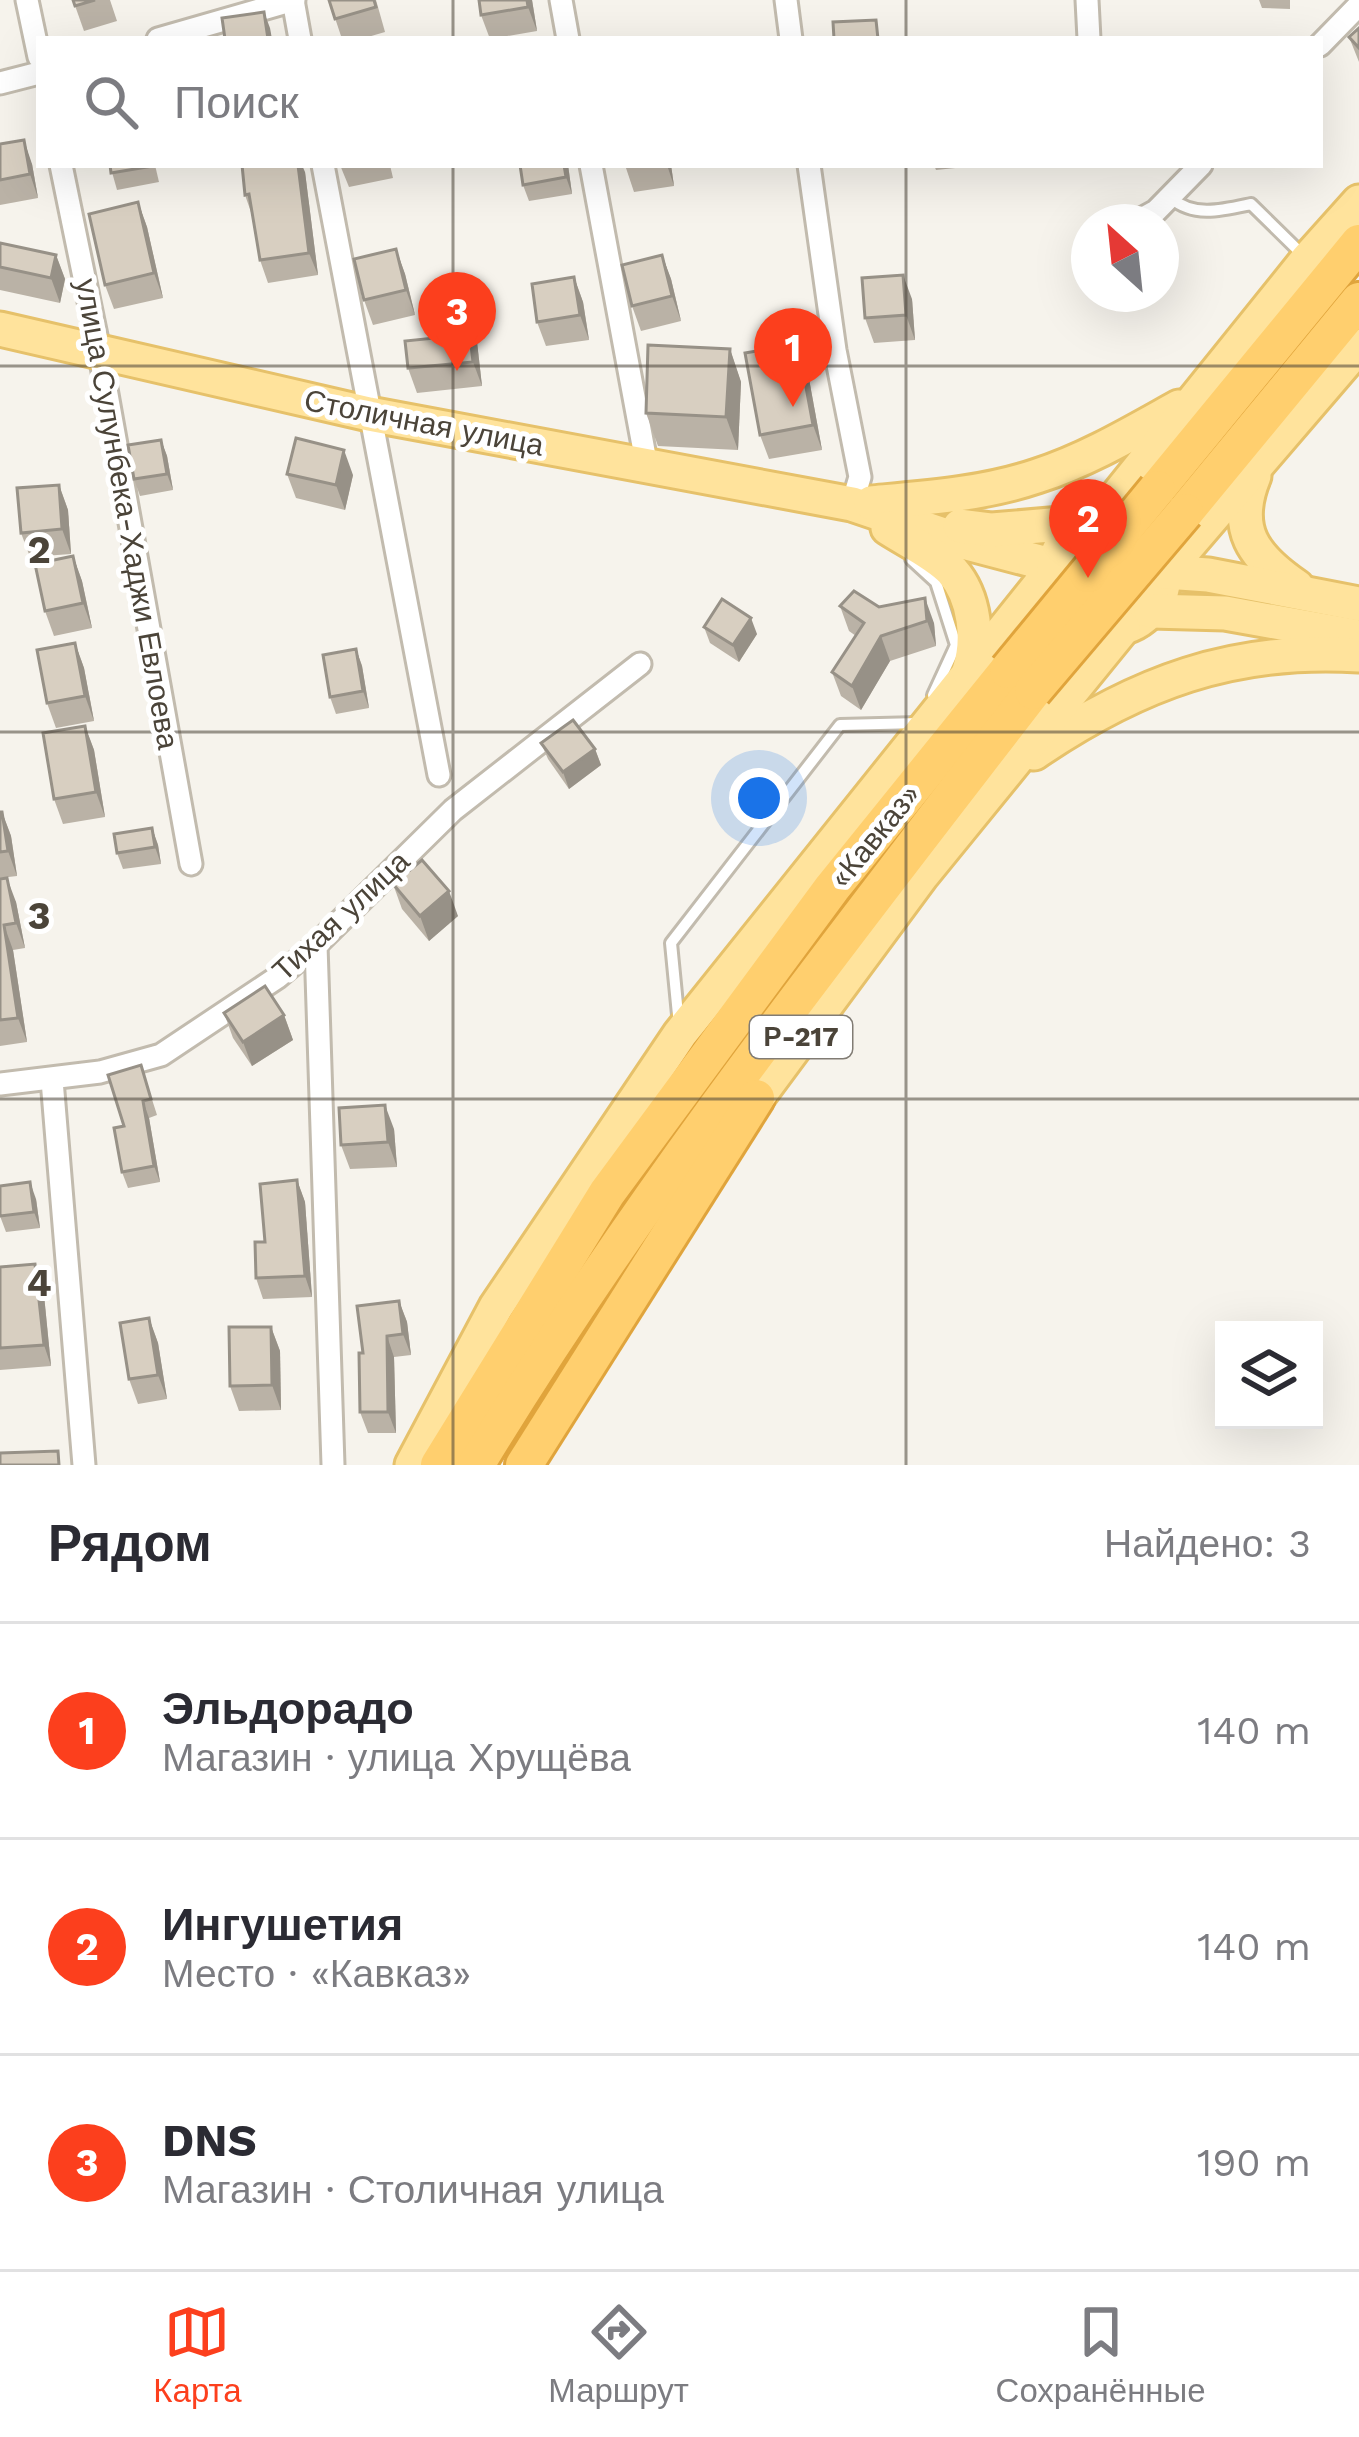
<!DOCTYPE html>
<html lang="ru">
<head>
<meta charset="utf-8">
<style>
  :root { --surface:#fff; --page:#f2f2f3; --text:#2b2b33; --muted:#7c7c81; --line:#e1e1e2; --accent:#fc3f1d }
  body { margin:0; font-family:"Work Sans",sans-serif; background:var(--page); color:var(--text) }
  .controls { position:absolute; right:36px; bottom:36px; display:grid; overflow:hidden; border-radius:0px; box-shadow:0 12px 48px #0002 }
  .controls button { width:108px; height:108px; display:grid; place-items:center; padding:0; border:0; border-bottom:3px solid var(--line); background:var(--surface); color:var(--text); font:60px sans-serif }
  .compass { position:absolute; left:1071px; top:204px; width:108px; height:108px; border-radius:50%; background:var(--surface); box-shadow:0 12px 48px #0002; rotate:333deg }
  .you { position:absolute; left:759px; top:798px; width:42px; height:42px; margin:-30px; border:9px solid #fff; border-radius:50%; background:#1a73e8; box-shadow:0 0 0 18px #1a73e833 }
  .badge { display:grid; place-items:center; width:78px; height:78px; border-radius:50%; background:var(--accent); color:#fff; font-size:39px; font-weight:700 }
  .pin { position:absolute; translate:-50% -99px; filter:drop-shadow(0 3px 6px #0008) }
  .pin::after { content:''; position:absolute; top:63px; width:42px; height:36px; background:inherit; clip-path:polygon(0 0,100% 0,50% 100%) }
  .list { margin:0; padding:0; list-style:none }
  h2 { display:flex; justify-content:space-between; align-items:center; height:156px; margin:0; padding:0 48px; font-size:51px }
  h2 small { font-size:39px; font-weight:400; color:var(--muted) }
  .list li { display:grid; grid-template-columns:78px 1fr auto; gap:36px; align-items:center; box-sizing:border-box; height:216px; padding:0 48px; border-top:3px solid var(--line) }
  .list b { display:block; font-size:45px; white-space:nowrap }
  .list p { margin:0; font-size:39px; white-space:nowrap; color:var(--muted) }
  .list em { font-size:39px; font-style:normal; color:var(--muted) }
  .icon { flex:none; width:66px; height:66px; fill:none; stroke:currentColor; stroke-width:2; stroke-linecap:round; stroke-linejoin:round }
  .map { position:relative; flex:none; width:1359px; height:1465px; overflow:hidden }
  .search { position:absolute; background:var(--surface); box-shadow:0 12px 48px #0002; left:36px; right:36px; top:36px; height:132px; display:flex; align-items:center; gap:30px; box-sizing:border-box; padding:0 42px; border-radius:0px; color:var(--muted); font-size:45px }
  .sheet { height:804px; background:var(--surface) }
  nav { display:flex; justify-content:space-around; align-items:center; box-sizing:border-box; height:168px; border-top:3px solid var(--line); background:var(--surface); font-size:33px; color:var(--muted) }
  nav a { display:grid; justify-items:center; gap:6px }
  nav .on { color:var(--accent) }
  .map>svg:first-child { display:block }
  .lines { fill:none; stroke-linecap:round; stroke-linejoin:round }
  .lane-casing { stroke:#c2bbae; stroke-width:16 }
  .street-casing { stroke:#c2bbae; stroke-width:27 }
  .primary-casing { stroke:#e6c16a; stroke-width:39 }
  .highway-casing { stroke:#e0a43c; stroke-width:42 }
  .lane { stroke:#fff; stroke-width:10 }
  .street { stroke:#fff; stroke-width:21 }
  .primary { stroke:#ffe39c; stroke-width:33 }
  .highway { stroke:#ffcf6e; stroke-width:36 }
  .highway-bridge-casing { stroke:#e0a43c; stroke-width:42; stroke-linecap:butt }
  .highway-bridge { stroke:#ffcf6e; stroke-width:36 }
  .wall { fill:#bab2a6 }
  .shaded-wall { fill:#979187 }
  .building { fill:#d8cfc1; stroke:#979187; stroke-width:3 }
  .grid { fill:none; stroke:#4b4439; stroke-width:3; stroke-opacity:0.55 }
  .labels { text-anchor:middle; stroke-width:10; stroke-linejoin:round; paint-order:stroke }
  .shield { fill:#fff; stroke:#817c74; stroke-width:3 }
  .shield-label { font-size:27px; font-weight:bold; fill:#4b4439 }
  .street-label { font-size:30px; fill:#4b4439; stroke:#fff }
  .grid-label { font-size:39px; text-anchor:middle; font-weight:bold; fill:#4b4439; stroke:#fff; stroke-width:10; stroke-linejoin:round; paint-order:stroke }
</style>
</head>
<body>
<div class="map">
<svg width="1359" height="1465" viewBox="0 0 1359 1465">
  <rect width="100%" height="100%" fill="#f6f3ec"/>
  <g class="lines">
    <g class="lane-casing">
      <g id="lane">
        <path d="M 1171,198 C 1194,218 1223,210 1251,204 L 1305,257"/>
        <path d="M 911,559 L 936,582 L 956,645 L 933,695"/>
        <path d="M 679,1025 L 671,943 L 840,725 L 919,723"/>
      </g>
    </g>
    <g class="street-casing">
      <g id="street">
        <path d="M 27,0 L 39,57"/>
        <path d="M 293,0 L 300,39"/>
        <path d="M 561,0 L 568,39"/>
        <path d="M 786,0 L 791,39"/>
        <path d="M 1087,0 L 1089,39"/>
        <path d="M 158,39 L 294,0"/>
        <path d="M 1320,45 L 1359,5"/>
        <path d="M 0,83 L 39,73"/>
        <path d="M 61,165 L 100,355 L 191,864"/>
        <path d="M 323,165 L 439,775"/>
        <path d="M 591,165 L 647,467"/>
        <path d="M 809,165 L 835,350 L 860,477 L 852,504"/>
        <path d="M 1136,222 L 1156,211 L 1201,165"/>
        <path d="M 316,945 L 333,1465"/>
        <path d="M 52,1080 L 84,1465"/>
        <path d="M 0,1084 L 100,1072 L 161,1055 L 278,977 L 316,945 L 453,810 L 640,664"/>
      </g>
    </g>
    <g class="primary-casing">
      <g id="primary">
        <path d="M 0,329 L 369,414 L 852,504 L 967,543 L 1055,566 L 680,1034 L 496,1307 L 412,1465"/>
        <path d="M 1254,476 C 1232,529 1253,557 1297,587"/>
        <path d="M 871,503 C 926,498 984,494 1037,476 C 1087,460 1134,432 1179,407"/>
        <circle cx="1109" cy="574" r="55"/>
        <path d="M 960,526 L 992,530 L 1097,521 L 1307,260 L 1359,202"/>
        <path d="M 888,528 C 908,541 936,554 952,571 C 975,597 979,640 969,671"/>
        <path d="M 1165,572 L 1359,346"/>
        <path d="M 1165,572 L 1208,575 L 1359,604"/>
        <path d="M 1151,611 L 1225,613 L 1359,637"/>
        <path d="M 1034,753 C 1137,683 1233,647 1359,655"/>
        <path d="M 743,1117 L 922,875 L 1123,628"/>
      </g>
    </g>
    <g class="highway-casing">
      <g id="highway">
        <path d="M 1157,489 L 1359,243"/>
        <path d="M 1185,512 L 1359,301"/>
        <path d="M 439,1465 L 607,1193 L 832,888 L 1008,670"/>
        <path d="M 476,1465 C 641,1193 839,943 1033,691"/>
        <path d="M 524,1465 L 756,1098"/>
      </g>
    </g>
    <use href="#lane" class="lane"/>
    <use href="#street" class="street"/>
    <use href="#primary" class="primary"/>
    <use href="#highway" class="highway"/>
    <g class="highway-bridge-casing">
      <g id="highway-bridge">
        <path d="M 1008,670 L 1157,489"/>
        <path d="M 1033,691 L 1185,512"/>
      </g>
    </g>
    <use href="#highway-bridge" class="highway-bridge"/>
  </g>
  <g class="wall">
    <path d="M 73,0 L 110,0 L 117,21 L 84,31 Z"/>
    <path d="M 329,0 L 376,0 L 385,32 L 361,39 L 342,39 Z"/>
    <path d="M 479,0 L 532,0 L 537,31 L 490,39 L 481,15 Z"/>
    <path d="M 1259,0 L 1290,0 L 1290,9 L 1262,8 Z"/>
    <path d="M 1359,28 L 1359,62 L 1349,37 Z"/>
    <path d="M 0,144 L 32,164 L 38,198 L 0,205 Z"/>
    <path d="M 110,165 L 155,165 L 159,182 L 117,190 Z"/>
    <path d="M 340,165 L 390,165 L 393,178 L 349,187 Z"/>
    <path d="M 520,165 L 568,165 L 572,194 L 529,201 L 523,185 Z"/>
    <path d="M 625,165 L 671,165 L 674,186 L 634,192 Z"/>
    <path d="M 934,165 L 984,165 L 936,170 Z"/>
    <path d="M 305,172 L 318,275 L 268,283 L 260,260 L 252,215 L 245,195 Z"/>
    <path d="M 138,202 L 147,227 L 163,298 L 114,309 L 105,285 Z"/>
    <path d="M 0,243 L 56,255 L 65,279 L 60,303 L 0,290 Z"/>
    <path d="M 396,249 L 405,274 L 415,315 L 373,325 L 364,300 Z"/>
    <path d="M 662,255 L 671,279 L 681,321 L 641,331 L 632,306 Z"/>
    <path d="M 574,277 L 583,302 L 589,340 L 546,346 L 537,322 Z"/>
    <path d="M 912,299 L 915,340 L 874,343 L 865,318 Z"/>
    <path d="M 468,317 L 477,342 L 482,386 L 417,393 L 408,368 L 435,338 Z"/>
    <path d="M 730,349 L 741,382 L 738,450 L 658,446 L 646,413 Z"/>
    <path d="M 807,368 L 822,450 L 769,459 L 760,435 Z"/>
    <path d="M 161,440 L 167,456 L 173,490 L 140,496 L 134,479 Z"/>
    <path d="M 287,474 L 353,475 L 345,510 L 296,498 Z"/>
    <path d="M 59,485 L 68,510 L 71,554 L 30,557 L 21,533 Z"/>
    <path d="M 73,556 L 82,581 L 92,628 L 54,636 L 45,611 Z"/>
    <path d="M 840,606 L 879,607 L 934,623 L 936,646 L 890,661 L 861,710 L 841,696 L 832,672 L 856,636 L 849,631 Z"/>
    <path d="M 704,627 L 757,634 L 739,662 L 710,643 Z"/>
    <path d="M 75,643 L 84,668 L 94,721 L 56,728 L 47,703 Z"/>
    <path d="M 356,649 L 362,666 L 369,708 L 336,714 L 330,697 Z"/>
    <path d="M 85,726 L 94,750 L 105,817 L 63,824 L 54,799 Z"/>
    <path d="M 541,743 L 595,749 L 601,765 L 569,789 L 548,759 Z"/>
    <path d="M 0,812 L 2,812 L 11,836 L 17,876 L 0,878 Z"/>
    <path d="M 152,828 L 158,845 L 161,864 L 123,869 L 117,853 Z"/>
    <path d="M 0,879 L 16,902 L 25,948 L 13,950 L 27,1042 L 0,1046 Z"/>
    <path d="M 393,884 L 458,916 L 429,941 L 402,909 Z"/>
    <path d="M 224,1013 L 284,1015 L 293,1040 L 252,1066 L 233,1038 Z"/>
    <path d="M 141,1065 L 157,1115 L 149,1118 L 160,1182 L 128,1188 L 122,1172 L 124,1126 Z"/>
    <path d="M 394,1129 L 397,1167 L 350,1169 L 341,1145 Z"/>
    <path d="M 297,1180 L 305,1202 L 312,1297 L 263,1299 L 256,1278 L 265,1242 Z"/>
    <path d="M 36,1199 L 40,1228 L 6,1232 L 0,1216 Z"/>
    <path d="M 35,1264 L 43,1285 L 51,1366 L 0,1370 L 0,1267 Z"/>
    <path d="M 399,1301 L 407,1322 L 411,1355 L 394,1357 L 396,1433 L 368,1433 L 360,1412 L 363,1353 Z"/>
    <path d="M 149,1318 L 158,1343 L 167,1399 L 138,1404 L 129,1379 Z"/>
    <path d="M 271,1327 L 280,1351 L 281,1410 L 239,1411 L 230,1386 Z"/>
  </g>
  <g class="shaded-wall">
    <path d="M 527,0 L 532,0 L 537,31 L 528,7 Z"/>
    <path d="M 264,12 L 270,28 L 272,39 L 268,39 Z"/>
    <path d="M 24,140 L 32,164 L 38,198 L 30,174 Z"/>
    <path d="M 298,165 L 302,165 L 305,172 L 318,275 L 309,253 Z"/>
    <path d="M 564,165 L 568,165 L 572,194 L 566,177 Z"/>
    <path d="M 667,165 L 671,165 L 674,186 Z"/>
    <path d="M 138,202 L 147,227 L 163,298 L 154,273 Z"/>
    <path d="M 396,249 L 405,274 L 415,315 L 406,290 Z"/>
    <path d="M 56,255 L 65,279 L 60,303 L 51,278 Z"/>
    <path d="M 662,255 L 671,279 L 681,321 L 672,296 Z"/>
    <path d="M 903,275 L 912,299 L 915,340 L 906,315 Z"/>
    <path d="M 574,277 L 583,302 L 589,340 L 580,315 Z"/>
    <path d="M 468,317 L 477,342 L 482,386 L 473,362 Z"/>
    <path d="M 798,344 L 807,368 L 822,450 L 813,425 Z"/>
    <path d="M 730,349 L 741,382 L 738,450 L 726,417 Z"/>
    <path d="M 161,440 L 167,456 L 173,490 L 167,474 Z"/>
    <path d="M 344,450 L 353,475 L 345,510 L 336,485 Z"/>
    <path d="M 59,485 L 68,510 L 71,554 L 62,529 Z"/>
    <path d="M 73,556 L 82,581 L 92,628 L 83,603 Z"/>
    <path d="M 925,598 L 934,623 L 936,646 L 927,621 Z"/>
    <path d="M 751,618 L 757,634 L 739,662 L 733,645 Z"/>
    <path d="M 881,636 L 890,661 L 861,710 L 852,686 Z"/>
    <path d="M 75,643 L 84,668 L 94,721 L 85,696 Z"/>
    <path d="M 356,649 L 362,666 L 369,708 L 363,691 Z"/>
    <path d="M 85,726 L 94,750 L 105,817 L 96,792 Z"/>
    <path d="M 595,749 L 601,765 L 569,789 L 563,772 Z"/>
    <path d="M 2,812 L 11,836 L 17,876 L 8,851 Z"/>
    <path d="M 152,828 L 158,845 L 161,864 L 155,847 Z"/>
    <path d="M 7,878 L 16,902 L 25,948 L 16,923 Z"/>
    <path d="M 449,891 L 458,916 L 429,941 L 420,916 Z"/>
    <path d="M 4,925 L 13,950 L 27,1042 L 18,1018 Z"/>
    <path d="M 284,1015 L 293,1040 L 252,1066 L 243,1042 Z"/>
    <path d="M 143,1101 L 149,1118 L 160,1182 L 154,1166 Z"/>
    <path d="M 385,1105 L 394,1129 L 397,1167 L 388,1142 Z"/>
    <path d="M 297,1180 L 305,1202 L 312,1297 L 305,1276 Z"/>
    <path d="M 30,1182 L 36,1199 L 40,1228 L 34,1212 Z"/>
    <path d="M 35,1264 L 43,1285 L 51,1366 L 44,1345 Z"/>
    <path d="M 399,1301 L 407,1322 L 411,1355 L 403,1334 Z"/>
    <path d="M 149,1318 L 158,1343 L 167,1399 L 158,1375 Z"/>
    <path d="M 271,1327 L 280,1351 L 281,1410 L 272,1385 Z"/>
    <path d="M 387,1336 L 394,1357 L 396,1433 L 388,1412 Z"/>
  </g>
  <g class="building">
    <path d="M 73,0 L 95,0 L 75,6 Z"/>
    <path d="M 329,0 L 374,0 L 376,7 L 335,19 Z"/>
    <path d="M 479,0 L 527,0 L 528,7 L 481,15 Z"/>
    <path d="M 264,12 L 268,39 L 225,39 L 222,18 Z"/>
    <path d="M 876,20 L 878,39 L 834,39 L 833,22 Z"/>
    <path d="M 1359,28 L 1359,48 L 1349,37 Z"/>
    <path d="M 24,140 L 30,174 L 0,180 L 0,144 Z"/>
    <path d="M 110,165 L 153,165 L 153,166 L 111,173 Z"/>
    <path d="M 242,165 L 298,165 L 309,253 L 260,260 L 249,194 L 245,195 Z"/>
    <path d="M 520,165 L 564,165 L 566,177 L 523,185 Z"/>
    <path d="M 138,202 L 154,273 L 105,285 L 89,214 Z"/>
    <path d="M 0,243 L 56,255 L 51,278 L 0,267 Z"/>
    <path d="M 396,249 L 406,290 L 364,300 L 354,259 Z"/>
    <path d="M 662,255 L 672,296 L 632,306 L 622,265 Z"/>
    <path d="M 903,275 L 906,315 L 865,318 L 862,278 Z"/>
    <path d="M 574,277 L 580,315 L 537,322 L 532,284 Z"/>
    <path d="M 468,317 L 473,362 L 408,368 L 405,341 L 435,338 L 433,320 Z"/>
    <path d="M 798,344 L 813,425 L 760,435 L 745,353 Z"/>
    <path d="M 648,345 L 730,349 L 726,417 L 646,413 Z"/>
    <path d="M 296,438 L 344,450 L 336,485 L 287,474 Z"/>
    <path d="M 161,440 L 167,474 L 134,479 L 128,445 Z"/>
    <path d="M 59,485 L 62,529 L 21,533 L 17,488 Z"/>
    <path d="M 73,556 L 83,603 L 45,611 L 35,564 Z"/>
    <path d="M 854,591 L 879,607 L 925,598 L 927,621 L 881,636 L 852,686 L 832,672 L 864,623 L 840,606 Z"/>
    <path d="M 722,599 L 751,618 L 733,645 L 704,627 Z"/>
    <path d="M 75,643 L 85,696 L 47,703 L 37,650 Z"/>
    <path d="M 356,649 L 363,691 L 330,697 L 323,655 Z"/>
    <path d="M 573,720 L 595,749 L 563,772 L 541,743 Z"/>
    <path d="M 85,726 L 96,792 L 54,799 L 43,733 Z"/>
    <path d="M 0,812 L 2,812 L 8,851 L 0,852 Z"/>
    <path d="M 152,828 L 155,847 L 117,853 L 114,834 Z"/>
    <path d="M 422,860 L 449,891 L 420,916 L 393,884 Z"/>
    <path d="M 7,878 L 16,923 L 4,925 L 18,1018 L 0,1020 L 0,879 Z"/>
    <path d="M 265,986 L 284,1015 L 243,1042 L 224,1013 Z"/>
    <path d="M 141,1065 L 151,1099 L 143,1101 L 154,1166 L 122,1172 L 114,1128 L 124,1126 L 108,1075 Z"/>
    <path d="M 385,1105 L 388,1142 L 341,1145 L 339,1108 Z"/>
    <path d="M 297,1180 L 305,1276 L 256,1278 L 255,1242 L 265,1242 L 260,1184 Z"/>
    <path d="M 30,1182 L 34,1212 L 0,1216 L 0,1186 Z"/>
    <path d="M 35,1264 L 44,1345 L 0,1348 L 0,1267 Z"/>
    <path d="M 399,1301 L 403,1334 L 387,1336 L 388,1412 L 360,1412 L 359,1353 L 363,1353 L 357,1306 Z"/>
    <path d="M 149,1318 L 158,1375 L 129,1379 L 120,1323 Z"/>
    <path d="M 229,1327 L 271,1327 L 272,1385 L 230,1386 Z"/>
    <path d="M 58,1451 L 59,1465 L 0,1465 L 0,1453 Z"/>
  </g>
  <path class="grid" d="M 453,0 L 453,39M 906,0 L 906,39M 453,165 L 453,1465M 906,165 L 906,1465M 0,366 L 1359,366M 0,732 L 1359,732M 0,1099 L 1359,1099"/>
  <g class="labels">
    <rect class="shield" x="750" y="1016" width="102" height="42" rx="9"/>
    <g class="shield-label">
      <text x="801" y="1046">Р-217</text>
    </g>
    <g class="street-label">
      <text transform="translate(424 423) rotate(11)" y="10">Столичная улица</text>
      <text transform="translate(127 514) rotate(80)" y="10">улица Сулунбека-Хаджи Евлоева</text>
      <text transform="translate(875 836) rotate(-51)" y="10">«Кавказ»</text>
      <text transform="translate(341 916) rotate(-43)" y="10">Тихая улица</text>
    </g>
  </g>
  <g class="grid-label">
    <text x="39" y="563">2</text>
    <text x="39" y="929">3</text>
    <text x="39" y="1296">4</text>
  </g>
</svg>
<div class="controls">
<button><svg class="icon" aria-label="layers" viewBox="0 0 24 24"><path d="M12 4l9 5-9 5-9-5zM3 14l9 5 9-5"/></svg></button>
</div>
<svg class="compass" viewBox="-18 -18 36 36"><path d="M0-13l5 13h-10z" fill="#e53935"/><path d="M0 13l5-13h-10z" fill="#7c7c81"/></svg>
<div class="you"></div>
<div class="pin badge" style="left:793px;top:407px">1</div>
<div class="pin badge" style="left:1088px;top:578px">2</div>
<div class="pin badge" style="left:457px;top:371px">3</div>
<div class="search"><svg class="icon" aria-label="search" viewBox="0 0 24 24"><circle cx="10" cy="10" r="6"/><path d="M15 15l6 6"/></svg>Поиск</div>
</div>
<section class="sheet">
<h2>Рядом<small>Найдено: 3</small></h2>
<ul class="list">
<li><span class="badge">1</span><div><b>Эльдорадо</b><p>Магазин · улица Хрущёва</p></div><em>140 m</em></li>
<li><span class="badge">2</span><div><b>Ингушетия</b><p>Место · «Кавказ»</p></div><em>140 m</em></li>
<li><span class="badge">3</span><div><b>DNS</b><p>Магазин · Столичная улица</p></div><em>190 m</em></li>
</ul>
</section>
<nav>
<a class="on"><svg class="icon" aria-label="map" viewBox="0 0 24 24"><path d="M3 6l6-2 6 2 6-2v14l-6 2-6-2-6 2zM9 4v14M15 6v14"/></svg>Карта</a>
<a><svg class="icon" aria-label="directions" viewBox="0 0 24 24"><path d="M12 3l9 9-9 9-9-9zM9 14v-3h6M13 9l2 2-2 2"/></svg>Маршрут</a>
<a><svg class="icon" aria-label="saved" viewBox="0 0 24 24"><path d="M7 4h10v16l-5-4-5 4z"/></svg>Сохранённые</a>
</nav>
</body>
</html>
